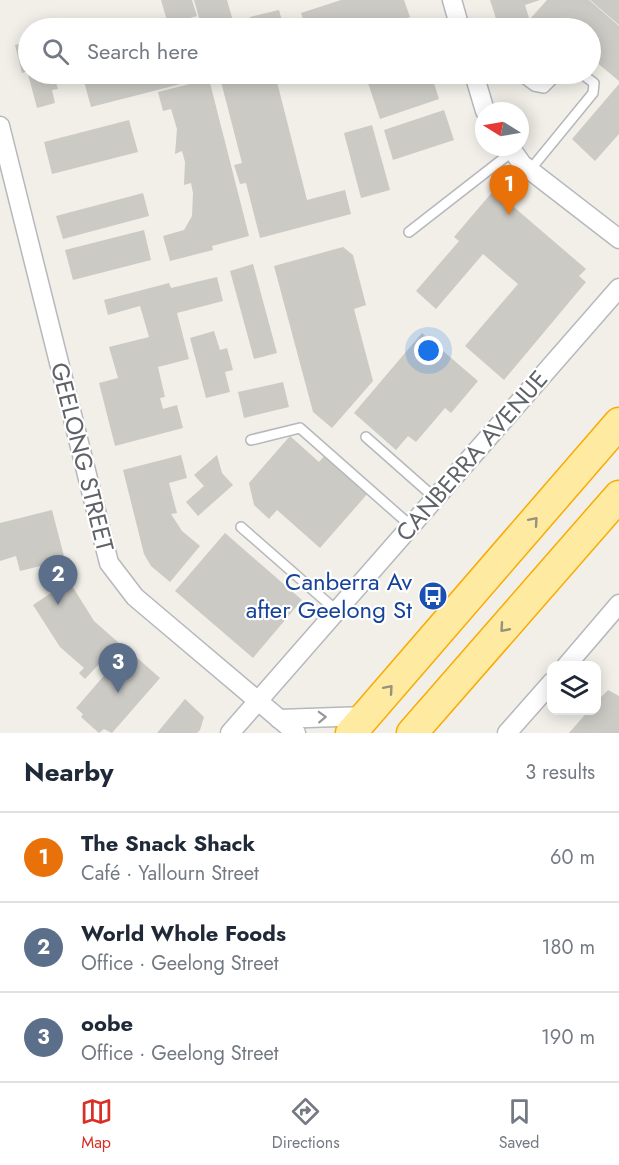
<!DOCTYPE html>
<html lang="en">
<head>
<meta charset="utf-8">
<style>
  :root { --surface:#fff; --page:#f2f2f3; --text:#1f2937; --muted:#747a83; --line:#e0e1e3; --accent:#d93025 }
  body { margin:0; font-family:Jost,sans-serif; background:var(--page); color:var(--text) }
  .controls { position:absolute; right:18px; bottom:18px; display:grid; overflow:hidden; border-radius:12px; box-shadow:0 3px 15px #0003 }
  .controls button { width:54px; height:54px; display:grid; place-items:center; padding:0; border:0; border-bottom:2px solid var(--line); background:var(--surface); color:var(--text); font:30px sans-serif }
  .compass { position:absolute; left:475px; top:102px; width:54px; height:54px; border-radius:50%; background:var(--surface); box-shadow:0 3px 15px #0003; rotate:281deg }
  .you { position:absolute; left:429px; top:351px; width:21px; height:21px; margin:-15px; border:4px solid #fff; border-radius:50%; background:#1a73e8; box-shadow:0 0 0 9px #1a73e833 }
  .badge { display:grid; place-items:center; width:39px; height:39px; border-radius:50%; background:var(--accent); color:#fff; font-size:20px; font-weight:700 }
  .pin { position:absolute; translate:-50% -50px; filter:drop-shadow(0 2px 3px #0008) }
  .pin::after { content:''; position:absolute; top:32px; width:21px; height:18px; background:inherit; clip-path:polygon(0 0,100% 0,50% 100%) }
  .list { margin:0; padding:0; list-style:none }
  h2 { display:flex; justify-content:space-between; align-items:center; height:78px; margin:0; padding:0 24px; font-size:26px }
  h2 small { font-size:20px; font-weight:400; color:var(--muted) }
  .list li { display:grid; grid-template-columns:39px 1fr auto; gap:18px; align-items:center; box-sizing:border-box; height:90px; padding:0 24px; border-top:2px solid var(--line) }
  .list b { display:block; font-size:22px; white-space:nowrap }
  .list p { margin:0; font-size:20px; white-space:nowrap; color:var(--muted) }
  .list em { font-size:20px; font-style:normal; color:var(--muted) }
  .icon { flex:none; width:33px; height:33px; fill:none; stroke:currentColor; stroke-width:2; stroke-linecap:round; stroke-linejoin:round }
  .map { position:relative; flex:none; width:619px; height:733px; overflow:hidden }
  .search { position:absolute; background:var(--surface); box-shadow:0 3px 15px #0003; left:18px; right:18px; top:18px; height:66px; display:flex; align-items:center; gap:15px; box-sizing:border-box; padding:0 21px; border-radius:33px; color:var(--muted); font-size:22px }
  .sheet { height:348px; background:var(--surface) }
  nav { display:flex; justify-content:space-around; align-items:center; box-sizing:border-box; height:84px; border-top:2px solid var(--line); background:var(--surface); font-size:16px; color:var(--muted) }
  nav a { display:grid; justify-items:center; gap:3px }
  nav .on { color:var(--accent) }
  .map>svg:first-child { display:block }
  .building { fill:#cccac5 }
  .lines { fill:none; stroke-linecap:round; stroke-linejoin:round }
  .service-casing { stroke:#b5b8bc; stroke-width:12 }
  .minor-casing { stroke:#b5b8bc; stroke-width:21 }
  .trunk-casing { stroke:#f9ab00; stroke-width:33 }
  .service { stroke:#fff; stroke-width:9 }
  .minor { stroke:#fff; stroke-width:18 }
  .trunk { stroke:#feeaa1; stroke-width:30 }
  .oneway { stroke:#97927c }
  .oneway2 { stroke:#979a9d }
  .labels { text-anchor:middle; stroke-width:4.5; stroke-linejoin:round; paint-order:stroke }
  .street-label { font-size:24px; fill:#5f6368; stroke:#fff }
  .transit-label { font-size:24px; fill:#164399; stroke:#fff; text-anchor:end }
</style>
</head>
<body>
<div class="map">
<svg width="619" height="733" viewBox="0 0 619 733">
  <rect width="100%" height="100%" fill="#f1efe8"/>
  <g class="building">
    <path d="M 161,0 L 192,0 L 197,16 L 168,24 Z"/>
    <path d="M 194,0 L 227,0 L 235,28 L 202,28 Z"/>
    <path d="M 341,0 L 404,0 L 410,17 L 375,28 L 306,28 L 301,13 Z"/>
    <path d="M 490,0 L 540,0 L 525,5 L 529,18 L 499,28 Z"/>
    <path d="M 547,0 L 589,0 L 619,26 L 619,81 L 590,57 L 590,28 L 522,28 Z"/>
    <path d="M 590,0 L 619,0 L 619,25 Z"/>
    <path d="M 279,10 L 284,28 L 253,28 L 250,17 Z"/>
    <path d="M 103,23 L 105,28 L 83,28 Z"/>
    <path d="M 28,41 L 28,71 L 22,73 L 15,45 Z"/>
    <path d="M 28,74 L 47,74 L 50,83 L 56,82 L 58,89 L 52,90 L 55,103 L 37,108 Z"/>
    <path d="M 82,74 L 211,74 L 212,76 L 91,107 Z"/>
    <path d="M 219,74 L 275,74 L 307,200 L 345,190 L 351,214 L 260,238 L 246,183 L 240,184 L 234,165 L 242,163 Z"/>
    <path d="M 365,74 L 431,74 L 439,99 L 380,119 Z"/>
    <path d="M 209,79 L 249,236 L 212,246 L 213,250 L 170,261 L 163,236 L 184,230 L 192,216 L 193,193 L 191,183 L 184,185 L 185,162 L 182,151 L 175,154 L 177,129 L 171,109 L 163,111 L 158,92 Z"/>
    <path d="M 619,84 L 619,134 L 595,161 L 572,139 Z"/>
    <path d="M 444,110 L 454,140 L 393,160 L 384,130 Z"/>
    <path d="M 129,120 L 138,152 L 52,174 L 44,142 Z"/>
    <path d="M 372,125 L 390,190 L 361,198 L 344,133 Z"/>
    <path d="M 494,190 L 586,269 L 579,276 L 586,282 L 504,380 L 465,346 L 518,284 L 483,254 L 436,309 L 416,291 L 459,241 L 454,237 Z"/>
    <path d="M 143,193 L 149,216 L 63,239 L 56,216 Z"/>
    <path d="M 144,230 L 151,260 L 73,280 L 65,250 Z"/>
    <path d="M 343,247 L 353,255 L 366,305 L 354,309 L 373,381 L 332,428 L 313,412 L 274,266 Z"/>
    <path d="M 253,264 L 277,353 L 254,359 L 230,271 Z"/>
    <path d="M 217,277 L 223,301 L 177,313 L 189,359 L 158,367 L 165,397 L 160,398 L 163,409 L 177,405 L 183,428 L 115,446 L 99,383 L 118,378 L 109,347 L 149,337 L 140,306 L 108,315 L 104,300 L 169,283 L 171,288 Z"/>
    <path d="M 214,331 L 220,350 L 227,348 L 233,370 L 225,372 L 230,392 L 206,398 L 190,338 Z"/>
    <path d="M 422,333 L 478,381 L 451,413 L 445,408 L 416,442 L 408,436 L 396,450 L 354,413 Z"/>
    <path d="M 283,382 L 289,407 L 244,418 L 238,392 Z"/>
    <path d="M 290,436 L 319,462 L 326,454 L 369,492 L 320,548 L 277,510 L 269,519 L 254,505 L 249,483 Z"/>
    <path d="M 181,455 L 187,478 L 169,483 L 177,513 L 171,514 L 182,531 L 200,546 L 170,582 L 151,566 L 144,554 L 123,470 Z"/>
    <path d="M 217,455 L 222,473 L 233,485 L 198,516 L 186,502 L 204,486 L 194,475 Z"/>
    <path d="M 52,510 L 65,560 L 20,571 L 16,556 L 0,561 L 0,523 Z"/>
    <path d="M 225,533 L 302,600 L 253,658 L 175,591 Z"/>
    <path d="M 69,581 L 94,621 L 119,643 L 85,679 L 79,673 L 84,668 L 60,647 L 33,605 Z"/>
    <path d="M 127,649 L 160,678 L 112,733 L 104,729 L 99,733 L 81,717 L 83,714 L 76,708 Z"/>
    <path d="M 608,690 L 619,696 L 619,733 L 569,733 L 589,710 L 596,710 L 596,702 Z"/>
    <path d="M 185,699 L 204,717 L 200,730 L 197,733 L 157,733 Z"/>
  </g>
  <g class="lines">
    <g class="service-casing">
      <g id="service">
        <path d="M 518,74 L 534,86 L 544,88 L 558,74"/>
        <path d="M 530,170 L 593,93 L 594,83 L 582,74"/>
        <path d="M 409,232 L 513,151"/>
        <path d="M 366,437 L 435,498"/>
        <path d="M 251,440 L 300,428 L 411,526"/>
        <path d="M 241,527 L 337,611"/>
      </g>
    </g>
    <g class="minor-casing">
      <g id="minor">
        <path d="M 452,0 L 460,28"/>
        <path d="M 474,74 L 485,111"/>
        <path d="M 0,126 L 109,563 L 135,597 L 296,733"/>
        <path d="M 510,147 L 522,164 L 619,239"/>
        <path d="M 566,666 L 619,604"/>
        <path d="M 279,719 L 366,716"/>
        <path d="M 230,733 L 619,288"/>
        <path d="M 507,733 L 552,682"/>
      </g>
    </g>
    <g class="trunk-casing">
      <g id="trunk">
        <path d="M 351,733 L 619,423"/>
        <path d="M 412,733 L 619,496"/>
      </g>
    </g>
    <use href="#service" class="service"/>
    <use href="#minor" class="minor"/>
    <use href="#trunk" class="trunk"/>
  </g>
  <defs><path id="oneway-chevron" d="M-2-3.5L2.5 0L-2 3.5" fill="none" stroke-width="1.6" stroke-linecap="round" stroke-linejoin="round" transform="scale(1.5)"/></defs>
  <g class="oneway">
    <use href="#oneway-chevron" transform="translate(534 521) rotate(-49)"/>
    <use href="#oneway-chevron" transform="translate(504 628) rotate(131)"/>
    <use href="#oneway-chevron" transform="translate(389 689) rotate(-49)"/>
  </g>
  <use class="oneway2" href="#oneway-chevron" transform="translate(322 717) rotate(-2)"/>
  <defs>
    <g id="bus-disc" transform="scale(1.5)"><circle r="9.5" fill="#1a4fb4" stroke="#fff"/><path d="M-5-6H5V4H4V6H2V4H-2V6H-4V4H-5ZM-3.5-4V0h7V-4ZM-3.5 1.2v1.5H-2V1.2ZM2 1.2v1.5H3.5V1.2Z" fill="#fff"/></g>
  </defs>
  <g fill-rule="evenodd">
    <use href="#bus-disc" x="433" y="596"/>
  </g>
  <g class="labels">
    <g class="street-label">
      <text transform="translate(472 456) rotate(-49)" y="8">CANBERRA AVENUE</text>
      <text transform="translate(82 457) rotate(76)" y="8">GEELONG STREET</text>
    </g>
    <g class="transit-label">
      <text x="412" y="590">Canberra Av<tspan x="412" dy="28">after Geelong St</tspan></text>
    </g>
  </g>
</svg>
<div class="controls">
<button><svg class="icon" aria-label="layers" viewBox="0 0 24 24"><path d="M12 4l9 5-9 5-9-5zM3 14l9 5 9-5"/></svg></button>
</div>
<svg class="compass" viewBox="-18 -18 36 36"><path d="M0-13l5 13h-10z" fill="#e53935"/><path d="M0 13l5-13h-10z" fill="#747a83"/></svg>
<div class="you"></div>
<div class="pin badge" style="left:509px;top:215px;background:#e8710a">1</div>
<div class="pin badge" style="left:58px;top:605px;background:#5c6f8a">2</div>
<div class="pin badge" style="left:118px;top:693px;background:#5c6f8a">3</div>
<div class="search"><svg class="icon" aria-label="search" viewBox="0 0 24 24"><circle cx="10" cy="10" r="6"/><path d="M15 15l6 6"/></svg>Search here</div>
</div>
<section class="sheet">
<h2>Nearby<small>3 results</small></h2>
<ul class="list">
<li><span class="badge" style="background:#e8710a">1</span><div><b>The Snack Shack</b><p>Café · Yallourn Street</p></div><em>60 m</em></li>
<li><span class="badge" style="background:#5c6f8a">2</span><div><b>World Whole Foods</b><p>Office · Geelong Street</p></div><em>180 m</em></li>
<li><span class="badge" style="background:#5c6f8a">3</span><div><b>oobe</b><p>Office · Geelong Street</p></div><em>190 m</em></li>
</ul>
</section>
<nav>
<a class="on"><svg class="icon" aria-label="map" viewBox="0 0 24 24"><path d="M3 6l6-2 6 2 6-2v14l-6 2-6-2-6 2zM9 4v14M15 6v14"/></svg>Map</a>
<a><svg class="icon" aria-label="directions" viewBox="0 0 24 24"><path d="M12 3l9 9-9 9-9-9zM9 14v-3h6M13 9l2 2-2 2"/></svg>Directions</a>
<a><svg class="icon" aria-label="saved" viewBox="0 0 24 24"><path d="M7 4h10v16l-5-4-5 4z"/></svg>Saved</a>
</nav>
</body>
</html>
